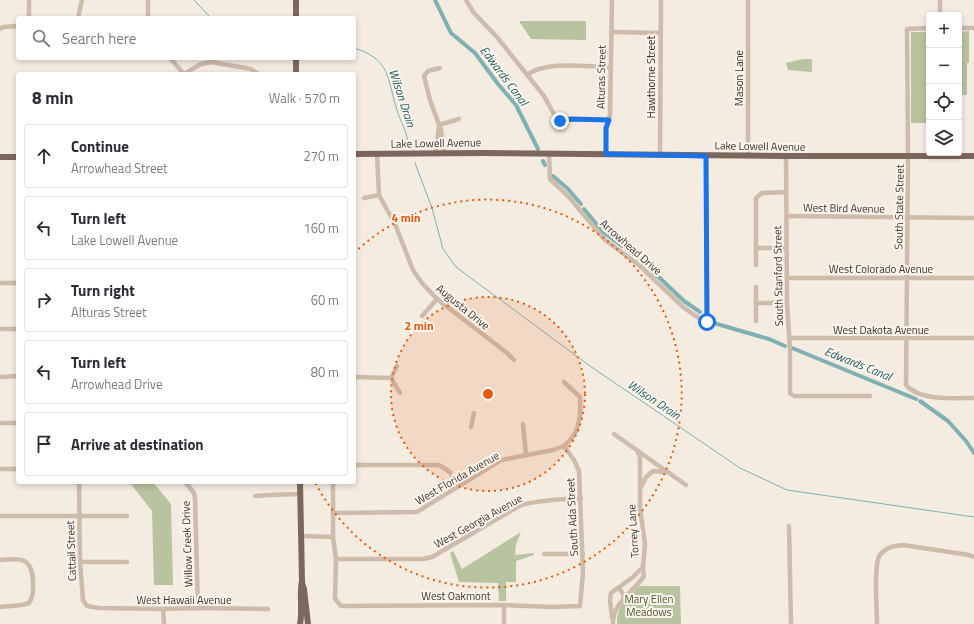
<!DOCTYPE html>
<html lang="en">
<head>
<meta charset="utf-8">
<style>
  :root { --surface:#fff; --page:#f2f2f3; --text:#2b2b33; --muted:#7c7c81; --line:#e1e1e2 }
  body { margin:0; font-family:"Titillium Web",sans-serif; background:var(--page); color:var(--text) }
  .controls { position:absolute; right:12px; top:12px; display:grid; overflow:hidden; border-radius:4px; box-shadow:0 2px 6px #0003 }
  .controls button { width:36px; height:36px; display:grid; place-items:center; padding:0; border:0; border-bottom:1px solid var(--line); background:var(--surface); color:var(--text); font:20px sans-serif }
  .stop { position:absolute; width:12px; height:12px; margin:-9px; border:3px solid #1a73e8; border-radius:50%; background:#fff }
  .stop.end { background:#1a73e8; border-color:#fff; box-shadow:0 1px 4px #0008 }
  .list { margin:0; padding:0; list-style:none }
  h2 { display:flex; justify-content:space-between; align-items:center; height:52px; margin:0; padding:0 16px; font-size:17px }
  h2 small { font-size:13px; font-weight:400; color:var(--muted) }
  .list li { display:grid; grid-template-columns:26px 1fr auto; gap:12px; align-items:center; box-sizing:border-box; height:64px; margin:0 8px 8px; padding:0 8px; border:1px solid var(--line); border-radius:4px }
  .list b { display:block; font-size:15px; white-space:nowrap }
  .list p { margin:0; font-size:13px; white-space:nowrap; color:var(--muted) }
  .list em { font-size:13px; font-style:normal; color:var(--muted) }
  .icon { flex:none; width:22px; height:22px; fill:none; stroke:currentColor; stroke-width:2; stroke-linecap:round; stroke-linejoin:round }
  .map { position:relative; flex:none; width:974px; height:624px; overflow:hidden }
  .search { position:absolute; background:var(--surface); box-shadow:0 2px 6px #0003; left:16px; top:16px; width:340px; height:44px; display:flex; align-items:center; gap:10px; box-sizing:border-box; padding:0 14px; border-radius:4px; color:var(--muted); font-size:15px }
  .panel { position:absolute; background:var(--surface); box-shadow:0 2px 6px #0003; left:16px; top:72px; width:340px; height:412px; border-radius:4px }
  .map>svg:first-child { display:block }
  .green { fill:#b8c4a0 }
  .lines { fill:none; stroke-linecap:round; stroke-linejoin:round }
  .stream { stroke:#7fb0b2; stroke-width:1 }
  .canal { stroke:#7fb0b2; stroke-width:4 }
  .minor { stroke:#cdbbac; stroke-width:4.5 }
  .major { stroke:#7d675c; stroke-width:6 }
  .route { stroke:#1a73e8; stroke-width:5 }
  .ring { fill:none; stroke:#e8590c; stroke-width:2; stroke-dasharray:2 4 }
  .labels { text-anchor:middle; stroke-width:4; stroke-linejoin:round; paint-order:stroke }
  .street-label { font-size:11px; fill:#3b302b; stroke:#fbf5ee }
  .park-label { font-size:11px; fill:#4a5a2e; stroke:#fbf5ee }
  .water-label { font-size:12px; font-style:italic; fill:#1f5a5e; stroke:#fbf5ee }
  .centre { fill:#e8590c; stroke:#fbf5ee; stroke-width:2 }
  .ring-label { font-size:12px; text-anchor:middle; font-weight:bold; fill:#e8590c; stroke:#fbf5ee; stroke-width:4; stroke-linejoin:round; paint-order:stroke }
</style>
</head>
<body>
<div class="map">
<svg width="974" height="624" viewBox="0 0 974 624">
  <rect width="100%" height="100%" fill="#f4ebe1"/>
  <g class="green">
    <path d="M 519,21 L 586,21 L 586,40 L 531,39 Z"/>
    <path d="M 969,31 L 969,63 L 967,63 L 967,95 L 962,95 L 962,124 L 959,124 L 959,32 Z"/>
    <rect x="911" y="32" width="18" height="91"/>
    <path d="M 803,59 L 812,59 L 812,72 L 788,70 L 786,63 Z"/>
    <path d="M 131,482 L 153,482 L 171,504 L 173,585 L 154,585 L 152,511 L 131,484 Z"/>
    <path d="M 521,532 L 516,544 L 515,555 L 534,553 L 534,555 L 516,561 L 516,582 L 506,582 L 506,601 L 499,601 L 498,583 L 459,582 L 450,553 L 453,551 L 462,569 Z"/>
    <path d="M 640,586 L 680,586 L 681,624 L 617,624 C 617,604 627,599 640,586 Z"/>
  </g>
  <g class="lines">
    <g class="stream">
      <path d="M 194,0 L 211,18"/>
      <path d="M 354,48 C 391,59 387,79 397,110 C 401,123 408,133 408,146"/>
      <path d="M 415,163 L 432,208 L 443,249 L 456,267 L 590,366 L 740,468 L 787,490 L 974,517"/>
    </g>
    <g class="canal">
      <path d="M 435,0 L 451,33 L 475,53 L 498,84 L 516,105 L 538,149"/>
      <path d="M 543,161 L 545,165"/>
      <path d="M 553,176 L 568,189 L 581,204"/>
      <path d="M 584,209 L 603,232 L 622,246"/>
      <path d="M 626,248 L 640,259"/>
      <path d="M 643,262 L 684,301 L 700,312"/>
      <path d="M 712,321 L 717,324 L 769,339 L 785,346"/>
      <path d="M 792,348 L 916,399"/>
      <path d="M 920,401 L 948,421 L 966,441 L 974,453"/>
    </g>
    <g class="minor">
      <path d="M 466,0 L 474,13 L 497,37 L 544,96 L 556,118 L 560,121 L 572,119 L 609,120"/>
      <path d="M 940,15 L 940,0"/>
      <path d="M 29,18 L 29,0"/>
      <path d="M 78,18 L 82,0"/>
      <path d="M 148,18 L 148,0"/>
      <path d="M 929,28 L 907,29 L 908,157 L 906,385 C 919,401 955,398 974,398"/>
      <path d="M 959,28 L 974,28"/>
      <path d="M 0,29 L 3,27 L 18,26"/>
      <path d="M 611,32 L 661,33"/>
      <path d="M 170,58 L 184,74"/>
      <path d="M 440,68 L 428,71 L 424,76 L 430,100 L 441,130 L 444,153"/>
      <path d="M 184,74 L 201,64 L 211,62 L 251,69 L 258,74"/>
      <path d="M 527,75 C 547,60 586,67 610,67"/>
      <path d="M 439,125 L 459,119"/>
      <path d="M 436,153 L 439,125"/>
      <path d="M 377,154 L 379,195 L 395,224 L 413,270 L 422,283 L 437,299 L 507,353 L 514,360"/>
      <path d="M 549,154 L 550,179 L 568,196 L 605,240 L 639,265 L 682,306 L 694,315 L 707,322 L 706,156"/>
      <path d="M 606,154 L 606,128 L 610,115 L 612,0"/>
      <path d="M 660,154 L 661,0"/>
      <path d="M 748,156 L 748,0"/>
      <path d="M 786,156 L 787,303 L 790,350 L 790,393 L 791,394 L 794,396 L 870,396"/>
      <path d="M 364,198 L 379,195"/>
      <path d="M 787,216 L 974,218"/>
      <path d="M 756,248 L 786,248"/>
      <path d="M 756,265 L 756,198 L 762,193 L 786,192"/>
      <path d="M 787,278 L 974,278"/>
      <path d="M 0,283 L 18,283"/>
      <path d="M 756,287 L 756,321"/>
      <path d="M 757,303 L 787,303"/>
      <path d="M 422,316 L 437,299"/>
      <path d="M 0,329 L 18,329"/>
      <path d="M 789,338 L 974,338"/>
      <path d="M 0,377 L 18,376"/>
      <path d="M 354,377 L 391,378"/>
      <path d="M 391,378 L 400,393"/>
      <path d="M 391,378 L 397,366"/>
      <path d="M 0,423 L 18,423"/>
      <path d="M 523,424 L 526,455"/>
      <path d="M 471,427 L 474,413"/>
      <path d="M 614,434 L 686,485"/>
      <path d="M 354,465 L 439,465 L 450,472 L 458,487"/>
      <path d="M 0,469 L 18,469"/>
      <path d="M 79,482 L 80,562 L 83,600 L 87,606 L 99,608 L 163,609 L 198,608 L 268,609"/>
      <path d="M 185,482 L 194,493 L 195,498 L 198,608"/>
      <path d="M 333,482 L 333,537 L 336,559 L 335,599 L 341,606 L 504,605 L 552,607 L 580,606 L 583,573 L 579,471 L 574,460 L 564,446"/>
      <path d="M 641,487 L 646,477 L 653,471 L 666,472"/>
      <path d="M 255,496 L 268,495 L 300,494"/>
      <path d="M 333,513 L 417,512 L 501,460 L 553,450 L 564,446 L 571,439 L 577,430 L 580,415 L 580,397 L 564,382"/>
      <path d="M 0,516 L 127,516"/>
      <path d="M 789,526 L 791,624"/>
      <path d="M 301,536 L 333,537"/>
      <path d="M 544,554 L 583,554"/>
      <path d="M 336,559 L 423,559 L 432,557 L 521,505 C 541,500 560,499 581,498"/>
      <path d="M 0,560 C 20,558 32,557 33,581 C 33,589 34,596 29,603 L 22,605 L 0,607"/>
      <path d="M 80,562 L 127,562"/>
      <path d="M 619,588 L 623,594 L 624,599"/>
      <path d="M 504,605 L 504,624"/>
      <path d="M 163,609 L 164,624"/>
      <path d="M 612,618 L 610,600 L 611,593 L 633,577 L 643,567"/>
      <path d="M 613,624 C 612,603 634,592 644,576 L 643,567 L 645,544 L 640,508 L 640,457 L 637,450"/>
      <path d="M 877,624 C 877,610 873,564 880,555 C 886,547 894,546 903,545 L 969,555 L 974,557"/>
    </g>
    <g class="major">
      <path d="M 296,18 L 296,0"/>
      <path d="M 296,74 L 296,58"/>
      <path d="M 354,154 L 483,153 L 786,156 L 974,156"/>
      <path d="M 0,157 L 18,157"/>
      <path d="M 300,482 L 302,581 C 299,595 303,610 300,624"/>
      <path d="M 302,583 L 304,589 L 308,624"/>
    </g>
  </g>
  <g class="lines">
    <path class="route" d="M 560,121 L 572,119 L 609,120 L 606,128 L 606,154 L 706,156 L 707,322"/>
  </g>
  <circle cx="488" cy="394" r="97" fill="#e8590c" fill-opacity=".12"/>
  <g class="ring">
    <circle cx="488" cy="394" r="97"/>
    <path d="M354 253A194 194 0 1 1 315 482"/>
  </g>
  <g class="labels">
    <g class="street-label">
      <text transform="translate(601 77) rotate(-89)" y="4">Alturas Street</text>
      <text transform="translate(651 77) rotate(-90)" y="4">Hawthorne Street</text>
      <text transform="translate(739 78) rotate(-90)" y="4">Mason Lane</text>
      <text transform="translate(436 143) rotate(-1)" y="4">Lake Lowell Avenue</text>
      <text transform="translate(760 146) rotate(1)" y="4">Lake Lowell Avenue</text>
      <text transform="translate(899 207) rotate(-89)" y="4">South State Street</text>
      <text transform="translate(844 208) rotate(1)" y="4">West Bird Avenue</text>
      <text transform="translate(631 247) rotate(41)" y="4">Arrowhead Drive</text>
      <text x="881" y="273">West Colorado Avenue</text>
      <text transform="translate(778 276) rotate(-91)" y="4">South Stanford Street</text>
      <text transform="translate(463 307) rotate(39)" y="4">Augusta Drive</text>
      <text x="881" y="334">West Dakota Avenue</text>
      <text transform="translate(457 478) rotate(-30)" y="4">West Florida Avenue</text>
      <text transform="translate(572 517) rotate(-93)" y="4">South Ada Street</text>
      <text transform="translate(478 521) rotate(-29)" y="4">West Georgia Avenue</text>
      <text transform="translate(633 531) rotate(-94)" y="4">Torrey Lane</text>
      <text transform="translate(187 544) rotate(-92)" y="4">Willow Creek Drive</text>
      <text transform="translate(71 551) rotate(-92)" y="4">Cattail Street</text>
      <text x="456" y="600">West Oakmont</text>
      <text x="184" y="604">West Hawaii Avenue</text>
    </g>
    <g class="park-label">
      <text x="649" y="603">Mary Ellen<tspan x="649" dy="13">Meadows</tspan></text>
    </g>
    <g class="water-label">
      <text transform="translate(504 76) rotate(53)" y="4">Edwards Canal</text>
      <text transform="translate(402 98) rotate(72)" y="4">Wilson Drain</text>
      <text transform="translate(858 364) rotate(22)" y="4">Edwards Canal</text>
      <text transform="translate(654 400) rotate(34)" y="4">Wilson Drain</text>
    </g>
  </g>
  <circle cx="488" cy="394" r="6" class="centre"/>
  <g class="ring-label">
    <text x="406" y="222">4 min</text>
    <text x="419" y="330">2 min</text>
  </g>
</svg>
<div class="controls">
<button>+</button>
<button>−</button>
<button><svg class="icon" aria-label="locate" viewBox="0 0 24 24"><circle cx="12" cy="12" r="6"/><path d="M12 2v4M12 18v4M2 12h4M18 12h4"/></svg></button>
<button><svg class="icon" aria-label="layers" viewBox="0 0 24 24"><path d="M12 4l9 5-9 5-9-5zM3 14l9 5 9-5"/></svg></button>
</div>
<div class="stop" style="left:707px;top:322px"></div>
<div class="stop end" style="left:560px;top:121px"></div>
<div class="search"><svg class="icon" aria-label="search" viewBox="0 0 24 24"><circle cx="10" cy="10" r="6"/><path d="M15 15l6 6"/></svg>Search here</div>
<section class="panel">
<h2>8 min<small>Walk · 570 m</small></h2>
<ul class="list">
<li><svg class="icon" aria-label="ahead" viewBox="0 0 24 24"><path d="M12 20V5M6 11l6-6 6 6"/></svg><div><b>Continue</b><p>Arrowhead Street</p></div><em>270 m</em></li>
<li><svg class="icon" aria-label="left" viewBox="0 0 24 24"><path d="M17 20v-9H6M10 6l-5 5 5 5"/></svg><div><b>Turn left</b><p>Lake Lowell Avenue</p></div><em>160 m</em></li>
<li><svg class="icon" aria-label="right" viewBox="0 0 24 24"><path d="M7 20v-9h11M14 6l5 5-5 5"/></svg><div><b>Turn right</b><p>Alturas Street</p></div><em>60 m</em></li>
<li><svg class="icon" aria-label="left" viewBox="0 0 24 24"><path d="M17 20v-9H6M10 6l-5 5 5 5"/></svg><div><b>Turn left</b><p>Arrowhead Drive</p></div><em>80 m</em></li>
<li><svg class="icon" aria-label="arrive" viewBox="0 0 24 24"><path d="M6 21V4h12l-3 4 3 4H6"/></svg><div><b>Arrive at destination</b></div></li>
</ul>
</section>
</div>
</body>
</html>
